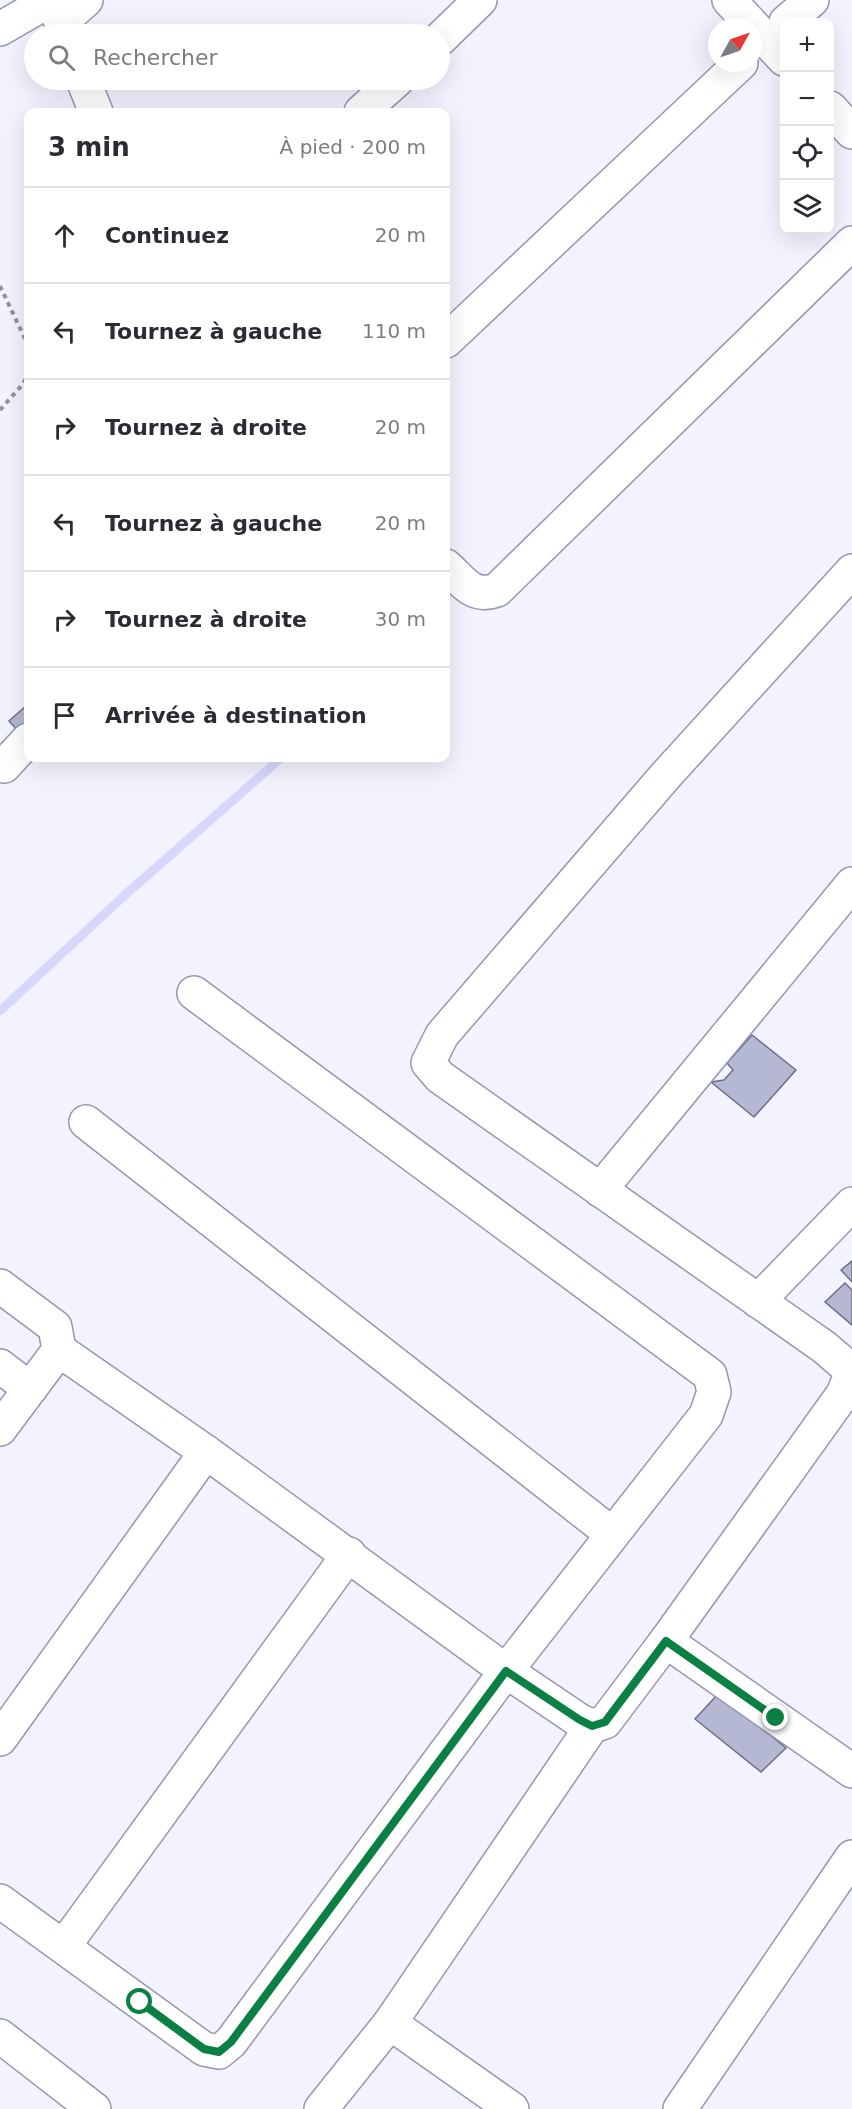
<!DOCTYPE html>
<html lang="fr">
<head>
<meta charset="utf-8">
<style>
  :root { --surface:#fff; --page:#f7f7f7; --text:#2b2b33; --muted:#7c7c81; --line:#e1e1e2 }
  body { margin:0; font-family:"DejaVu Sans",sans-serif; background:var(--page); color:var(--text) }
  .controls { position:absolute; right:18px; top:18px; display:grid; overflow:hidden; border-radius:12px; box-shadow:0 6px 24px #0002 }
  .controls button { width:54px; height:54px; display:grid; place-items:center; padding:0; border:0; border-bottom:2px solid var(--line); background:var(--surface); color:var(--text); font:30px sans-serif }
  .compass { position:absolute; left:708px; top:18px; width:54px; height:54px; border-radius:50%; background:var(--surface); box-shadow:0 6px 24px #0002; rotate:50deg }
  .stop { position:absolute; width:18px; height:18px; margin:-14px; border:4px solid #0b8043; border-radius:50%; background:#fff }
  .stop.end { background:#0b8043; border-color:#fff; box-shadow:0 2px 6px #0008 }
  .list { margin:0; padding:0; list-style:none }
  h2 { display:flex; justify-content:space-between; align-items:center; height:78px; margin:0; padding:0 24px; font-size:26px }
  h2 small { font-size:20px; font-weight:400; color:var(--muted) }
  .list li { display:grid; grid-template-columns:39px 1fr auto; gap:18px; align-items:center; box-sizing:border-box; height:96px; padding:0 24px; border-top:2px solid var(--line) }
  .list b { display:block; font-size:22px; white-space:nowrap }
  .list em { font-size:20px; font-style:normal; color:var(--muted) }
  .icon { flex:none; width:33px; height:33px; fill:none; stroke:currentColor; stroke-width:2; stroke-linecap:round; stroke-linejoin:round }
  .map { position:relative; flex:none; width:852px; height:2109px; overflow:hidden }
  .search { position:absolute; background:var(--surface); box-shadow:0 6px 24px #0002; left:24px; top:24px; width:426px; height:66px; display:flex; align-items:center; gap:15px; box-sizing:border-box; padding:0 21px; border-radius:33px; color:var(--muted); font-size:22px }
  .panel { position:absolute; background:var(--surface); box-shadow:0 6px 24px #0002; left:24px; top:108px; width:426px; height:654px; border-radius:12px }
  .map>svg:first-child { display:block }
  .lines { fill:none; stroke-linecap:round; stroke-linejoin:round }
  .stream { stroke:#d5d8fa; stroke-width:9 }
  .building { fill:#b5b8d2; stroke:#6d6f87; stroke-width:1.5 }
  .street-casing { stroke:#9497b0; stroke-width:36 }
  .path { stroke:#91929d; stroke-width:4; stroke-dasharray:4.5 4.5; stroke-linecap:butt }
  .street { stroke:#fff; stroke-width:33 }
  .route { stroke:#0b8043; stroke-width:8 }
</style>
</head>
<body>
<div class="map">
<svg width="852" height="2109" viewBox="0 0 852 2109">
  <rect width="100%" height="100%" fill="#f2f3fe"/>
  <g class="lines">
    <path class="stream" d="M 0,1011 L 126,894 L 281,758"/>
  </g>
  <g class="building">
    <path d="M 26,706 L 28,709 L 28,727 L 21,734 L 9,721 Z"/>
    <path d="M 752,1035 L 796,1070 L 754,1117 L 711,1082 L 724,1080 L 733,1070 L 727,1063 Z"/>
    <path d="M 852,1261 L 852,1282 L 841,1270 Z"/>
    <path d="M 845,1283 L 852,1290 L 852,1325 L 825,1302 Z"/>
    <path d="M 719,1693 L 786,1748 L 761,1772 L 695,1719 Z"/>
  </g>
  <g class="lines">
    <g class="street-casing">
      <g id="street">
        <path d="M 52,0 L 66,34"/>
        <path d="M 729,0 L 784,59"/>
        <path d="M 61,22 L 86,0"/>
        <path d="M 786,22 L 812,0"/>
        <path d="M 0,29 L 50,0"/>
        <path d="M 440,39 L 480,0"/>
        <path d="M 83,80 L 96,112"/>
        <path d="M 830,108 L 852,132"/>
        <path d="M 361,112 L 397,80"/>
        <path d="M 446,341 L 741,63"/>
        <path d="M 446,566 C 463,581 472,599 497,590 L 852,243"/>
        <path d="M 852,571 L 667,774 L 442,1035 L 428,1063 L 440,1077 L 824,1347 L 852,1371"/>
        <path d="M 0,763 L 4,766 L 28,740"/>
        <path d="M 86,1122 L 612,1534"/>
        <path d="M 600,1190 L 852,884"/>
        <path d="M 0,1286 L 55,1327 L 59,1350 L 0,1429"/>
        <path d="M 758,1301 L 852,1204"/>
        <path d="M 59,1350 L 206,1452 L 506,1671 L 706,1415 L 714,1392 L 710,1375 L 194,993"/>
        <path d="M 0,1366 L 30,1389"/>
        <path d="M 666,1641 L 843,1394 L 852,1372"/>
        <path d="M 0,1739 L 206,1452"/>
        <path d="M 0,1901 L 204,2049 L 219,2052 L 231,2042 L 506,1671 L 580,1721 L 592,1726 L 605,1722 L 666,1641 L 852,1771"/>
        <path d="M 64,1946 L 349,1554"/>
        <path d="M 390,2023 L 512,2109"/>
        <path d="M 0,2036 L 94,2109"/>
        <path d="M 321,2109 L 390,2023 L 592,1726"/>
        <path d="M 680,2109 L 852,1857"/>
      </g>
    </g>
    <g class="path">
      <path d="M 0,286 L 28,345"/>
      <path d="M 0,410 L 23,384 L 28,374"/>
    </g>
    <use href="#street" class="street"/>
  </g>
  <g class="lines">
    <path class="route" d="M 140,2002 L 204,2049 L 219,2052 L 231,2042 L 506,1671 L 580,1720 L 592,1726 L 605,1722 L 666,1641 L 776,1718"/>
  </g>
</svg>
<div class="controls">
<button>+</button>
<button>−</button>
<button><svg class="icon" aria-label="locate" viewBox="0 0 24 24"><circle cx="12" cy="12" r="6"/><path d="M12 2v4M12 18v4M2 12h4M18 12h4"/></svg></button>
<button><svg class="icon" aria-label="layers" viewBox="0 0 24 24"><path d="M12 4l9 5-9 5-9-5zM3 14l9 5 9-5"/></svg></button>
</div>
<svg class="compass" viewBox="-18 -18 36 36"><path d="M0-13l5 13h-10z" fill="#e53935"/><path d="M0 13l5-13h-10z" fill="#7c7c81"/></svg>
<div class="stop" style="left:140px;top:2002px"></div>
<div class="stop end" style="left:776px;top:1718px"></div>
<div class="search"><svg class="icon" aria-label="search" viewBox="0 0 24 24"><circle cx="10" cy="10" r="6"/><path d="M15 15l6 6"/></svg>Rechercher</div>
<section class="panel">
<h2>3 min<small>À pied · 200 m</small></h2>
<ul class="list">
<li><svg class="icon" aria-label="ahead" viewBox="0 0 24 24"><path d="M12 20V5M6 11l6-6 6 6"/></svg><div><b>Continuez</b></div><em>20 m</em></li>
<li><svg class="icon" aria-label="left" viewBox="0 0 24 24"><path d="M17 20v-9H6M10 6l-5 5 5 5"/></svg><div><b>Tournez à gauche</b></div><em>110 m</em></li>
<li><svg class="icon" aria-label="right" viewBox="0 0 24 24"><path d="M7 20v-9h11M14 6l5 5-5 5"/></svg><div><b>Tournez à droite</b></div><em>20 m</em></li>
<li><svg class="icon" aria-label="left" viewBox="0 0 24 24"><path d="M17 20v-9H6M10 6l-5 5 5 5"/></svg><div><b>Tournez à gauche</b></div><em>20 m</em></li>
<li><svg class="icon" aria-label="right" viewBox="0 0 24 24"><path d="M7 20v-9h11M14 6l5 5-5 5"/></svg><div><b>Tournez à droite</b></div><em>30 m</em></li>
<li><svg class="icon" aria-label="arrive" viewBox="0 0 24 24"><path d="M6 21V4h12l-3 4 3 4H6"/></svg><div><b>Arrivée à destination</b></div></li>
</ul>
</section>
</div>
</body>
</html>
